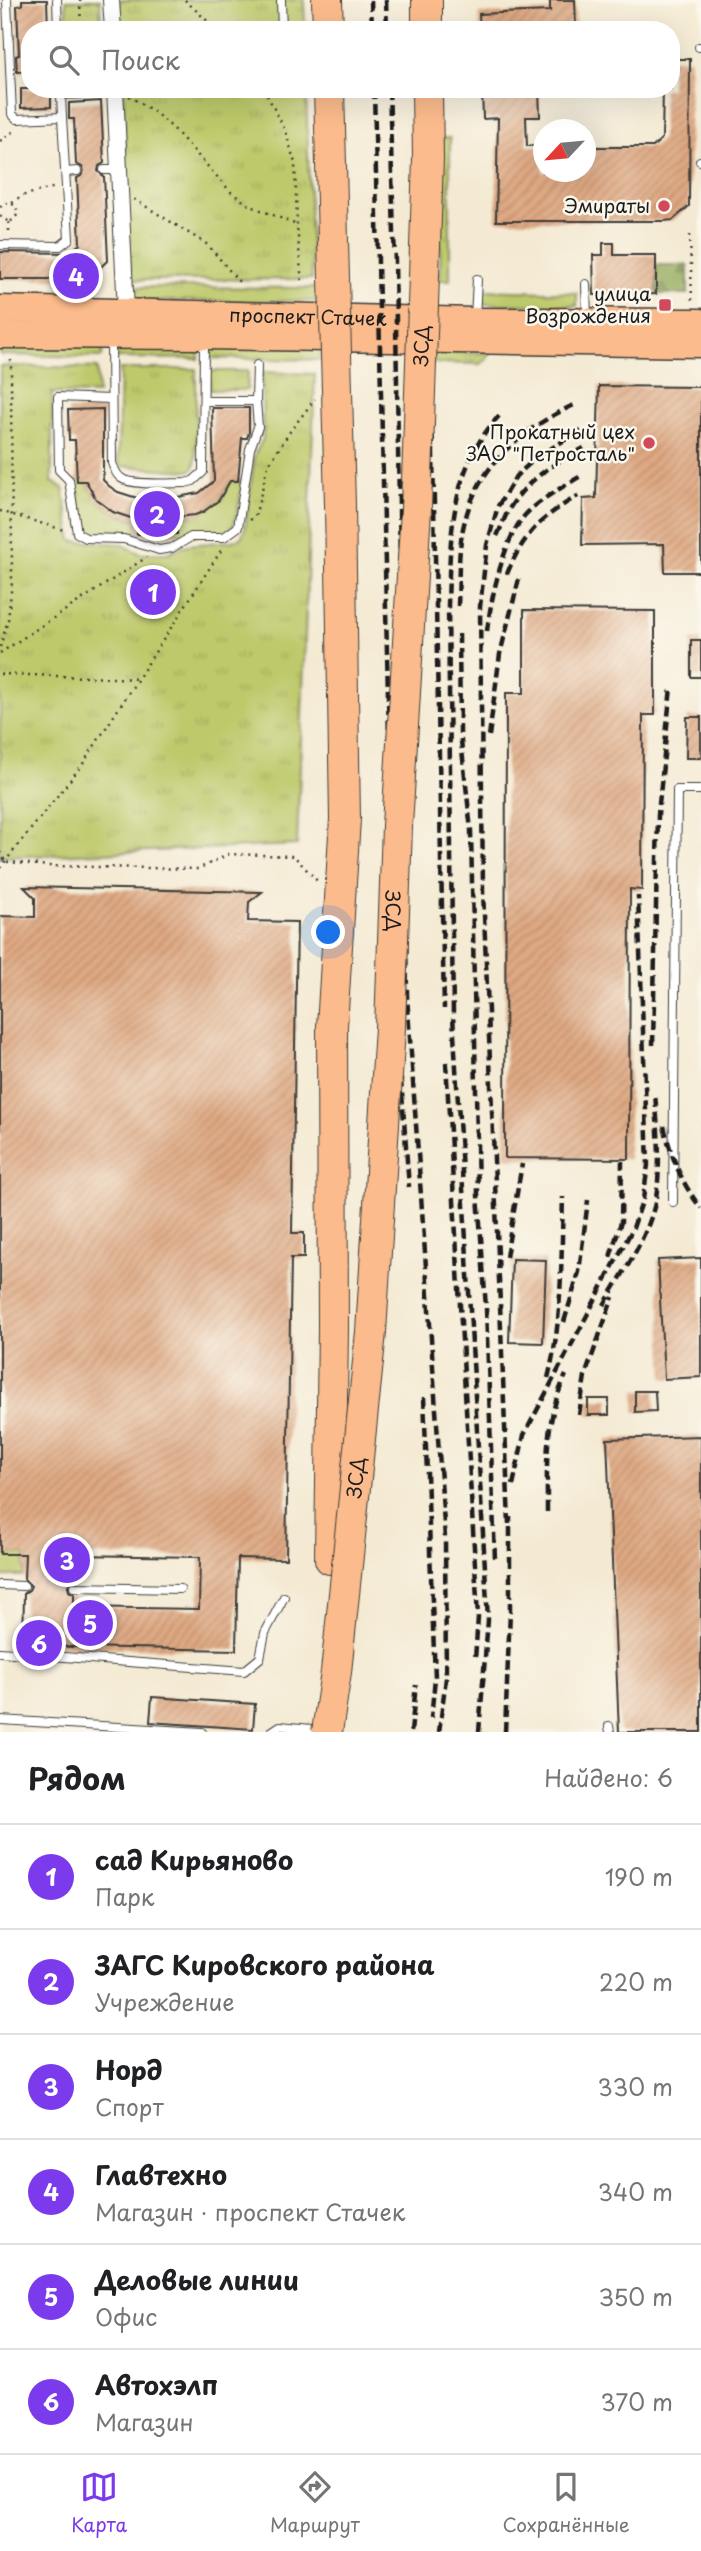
<!DOCTYPE html>
<html lang="ru">
<head>
<meta charset="utf-8">
<style>
  :root { --surface:#fff; --page:#f2f2f2; --text:#202124; --muted:#757577; --line:#e0e0e0; --accent:#7c3aed }
  body { margin:0; font-family:"Playpen Sans",sans-serif; background:var(--page); color:var(--text) }
  .compass { position:absolute; left:533px; top:119px; width:63px; height:63px; border-radius:50%; background:var(--surface); box-shadow:0 7px 28px #0002; rotate:244deg }
  .you { position:absolute; left:329px; top:933px; width:24px; height:24px; margin:-18px; border:5px solid #fff; border-radius:50%; background:#1a73e8; box-shadow:0 0 0 10px #1a73e833 }
  .badge { display:grid; place-items:center; width:46px; height:46px; border-radius:50%; background:var(--accent); color:#fff; font-size:23px; font-weight:700 }
  .pin { position:absolute; translate:-50% -50%; border:4px solid #fff; box-shadow:0 2px 7px #0006 }
  .list { margin:0; padding:0; list-style:none }
  h2 { display:flex; justify-content:space-between; align-items:center; height:91px; margin:0; padding:0 28px; font-size:30px }
  h2 small { font-size:23px; font-weight:400; color:var(--muted) }
  .list li { display:grid; grid-template-columns:46px 1fr auto; gap:21px; align-items:center; box-sizing:border-box; height:105px; padding:0 28px; border-top:2px solid var(--line) }
  .list b { display:block; font-size:26px; white-space:nowrap }
  .list p { margin:0; font-size:23px; white-space:nowrap; color:var(--muted) }
  .list em { font-size:23px; font-style:normal; color:var(--muted) }
  .icon { flex:none; width:38px; height:38px; fill:none; stroke:currentColor; stroke-width:2; stroke-linecap:round; stroke-linejoin:round }
  .map { position:relative; flex:none; width:701px; height:1732px; overflow:hidden }
  .search { position:absolute; background:var(--surface); box-shadow:0 7px 28px #0002; left:21px; right:21px; top:21px; height:77px; display:flex; align-items:center; gap:18px; box-sizing:border-box; padding:0 24px; border-radius:28px; color:var(--muted); font-size:26px }
  .sheet { height:721px; background:var(--surface) }
  nav { display:flex; justify-content:space-around; align-items:center; box-sizing:border-box; height:98px; border-top:2px solid var(--line); background:var(--surface); font-size:19px; color:var(--muted) }
  nav a { display:grid; justify-items:center; gap:4px }
  nav .on { color:var(--accent) }
  .map>svg:first-child { display:block }
  .grass { fill:url(#grass-tufts); stroke:#6c7244; stroke-width:2 }
  .forest { fill:url(#forest-firs); stroke:#59643e; stroke-width:2 }
  .building { fill:url(#building-hatch); fill-rule:evenodd }
  .lines { fill:none; stroke-linecap:round; stroke-linejoin:round }
  .service-casing { stroke:#3c3b37; stroke-width:10 }
  .minor-casing { stroke:#3c3b37; stroke-width:18 }
  .primary-casing { stroke:#3c3b37; stroke-width:29 }
  .motorway-casing { stroke:#3c3b37; stroke-width:32 }
  .path { stroke:#3c3b37; stroke-width:2.5; stroke-dasharray:2 5; stroke-linecap:butt }
  .service { stroke:#fff; stroke-width:8 }
  .minor { stroke:#fff; stroke-width:16 }
  .primary { stroke:#fbbb8c; stroke-width:26 }
  .motorway { stroke:#fbbb8c; stroke-width:30 }
  .rail { stroke:#1c1c1c; stroke-width:4.5; stroke-dasharray:10 5; stroke-linecap:butt }
  .motorway-bridge-casing { stroke:#3c3b37; stroke-width:32; stroke-linecap:butt }
  .motorway-bridge { stroke:#fbbb8c; stroke-width:30 }
  .poi-dot { fill:#d1495b; stroke:#fbf7ec; stroke-width:2.5 }
  .labels { text-anchor:middle; stroke-width:5; stroke-linejoin:round; paint-order:stroke }
  .poi-label { font-size:19px; fill:#1c1c1c; stroke:#fbf7ec; text-anchor:end }
  .street-label { font-size:19px; fill:#1c1c1c; stroke:#fbf7ec }
</style>
</head>
<body>
<div class="map">
<svg width="701" height="1732" viewBox="0 0 701 1732">
  <defs>
    <pattern id="grass-tufts" width="24" height="20" patternUnits="userSpaceOnUse" patternTransform="scale(1.75)"><rect width="24" height="20" fill="#bdc96b"/><path d="M3 7l-1-3M5 7V3M7 7l1-3M15 17l-1-3M17 17v-4M19 17l1-3" fill="none" stroke="#a2ac5c"/></pattern>
    <pattern id="forest-firs" width="22" height="20" patternUnits="userSpaceOnUse" patternTransform="scale(1.75)"><rect width="22" height="20" fill="#96ad5f"/><path d="M5 1l3.5 6h-7zM16 11l3.5 6h-7z" fill="#7a8c4e"/></pattern>
    <pattern id="building-hatch" width="6" height="6" patternUnits="userSpaceOnUse" patternTransform="scale(1.75)"><rect width="6" height="6" fill="#dea882"/><path d="M-1 1l2-2M0 6l6-6M5 7l2-2" fill="none" stroke="#be9070"/></pattern>
  </defs>
  <rect width="100%" height="100%" fill="#fbf7ec"/>
  <filter id="ink" filterUnits="userSpaceOnUse"><feTurbulence type="fractalNoise" baseFrequency=".0143" numOctaves="2"/><feDisplacementMap in="SourceGraphic" scale="14" xChannelSelector="R" yChannelSelector="G"/><feConvolveMatrix kernelMatrix="1 2 1 2 8 2 1 2 1" color-interpolation-filters="sRGB"/></filter>
  <filter id="wash" filterUnits="userSpaceOnUse"><feTurbulence type="fractalNoise" baseFrequency=".00686" numOctaves="4" result="noise"/><feDisplacementMap in="SourceGraphic" scale="28" xChannelSelector="R" yChannelSelector="G"/><feGaussianBlur stdDeviation="1.57" result="paint"/><feColorMatrix in="noise" values="0 0 0 0 0 0 0 0 0 0 0 0 0 0 0 0 0 1.4 0 .05"/><feComposite in="paint" operator="in"/></filter>
  <g filter="url(#wash)">
    <rect width="100%" height="100%" fill="#f4ead3"/>
    <g class="grass">
      <path d="M 66,0 L 100,0 L 101,30 L 67,30 Z"/>
      <path d="M 119,0 L 304,0 L 305,30 L 120,30 Z"/>
      <path d="M 123,89 L 306,89 L 312,279 L 131,280 Z"/>
      <path d="M 442,138 L 450,138 L 450,280 L 440,280 Z"/>
      <path d="M 131,287 L 317,288 L 317,301 L 141,301 L 136,299 Z"/>
      <path d="M 483,290 L 577,293 L 577,306 L 483,304 Z"/>
      <path d="M 0,343 L 103,345 L 102,357 L 0,355 Z"/>
      <path d="M 117,347 L 198,348 L 199,359 L 117,358 Z"/>
      <path d="M 209,347 L 320,347 L 321,360 L 209,358 Z"/>
      <path d="M 433,352 L 489,353 L 486,360 L 480,364 L 434,363 Z"/>
      <path d="M 0,366 L 97,368 L 98,394 L 52,393 L 52,482 L 63,488 L 72,541 L 121,544 L 141,554 L 167,553 L 188,545 L 232,541 L 241,538 L 245,529 L 255,454 L 263,439 L 262,372 L 315,374 L 297,845 L 0,857 Z"/>
      <path d="M 120,369 L 196,369 L 196,458 L 194,468 L 189,471 L 121,466 L 118,459 Z"/>
      <path d="M 210,371 L 248,371 L 247,390 L 210,390 Z"/>
      <path d="M 77,481 L 86,481 C 97,503 112,515 137,520 L 137,534 C 118,535 91,542 80,525 Z"/>
      <path d="M 230,481 L 242,481 C 239,497 240,525 224,535 L 177,534 L 177,517 C 201,517 222,504 230,481 Z"/>
      <path d="M 0,1554 L 25,1554 L 24,1576 L 0,1576 Z"/>
    </g>
    <rect class="forest" x="657" y="265" width="31" height="29"/>
    <g id="blocks">
      <g class="building">
        <path d="M 22,0 L 47,0 L 48,30 L 30,30 L 30,71 L 17,72 L 16,56 L 19,55 L 17,6 L 22,5 Z"/>
        <path d="M 550,0 L 575,0 L 576,30 L 480,30 L 479,14 L 550,11 Z"/>
        <path d="M 671,59 L 690,59 L 689,206 L 673,220 L 664,221 L 496,221 L 498,118 L 483,119 L 482,89 L 539,89 L 540,117 L 526,117 L 527,146 L 543,146 L 543,172 L 585,172 L 585,147 L 653,147 L 662,138 L 663,89 L 671,89 Z"/>
        <path d="M 21,89 L 51,89 L 51,107 L 21,108 Z"/>
        <path d="M 101,101 L 104,163 L 99,166 L 98,171 L 104,177 L 108,260 L 88,279 L 0,279 L 0,252 L 69,253 L 80,244 L 77,178 L 81,176 L 84,171 L 82,167 L 76,164 L 74,119 L 69,119 L 69,103 Z"/>
        <path d="M 603,243 L 614,243 L 614,255 L 656,255 L 656,294 L 594,295 L 593,255 L 603,255 Z"/>
        <path d="M 599,386 L 701,387 L 701,572 L 665,572 L 664,544 L 582,545 L 583,499 L 596,498 Z"/>
        <path d="M 212,408 L 249,408 L 249,432 L 247,438 L 242,438 L 238,481 L 230,481 L 219,500 L 203,512 L 195,515 L 177,517 L 177,534 L 137,534 L 137,520 L 113,512 L 96,499 L 86,481 L 77,481 L 75,440 L 69,440 L 68,410 L 103,409 L 103,480 L 109,486 L 118,492 L 137,498 L 150,498 L 150,493 L 167,493 L 167,499 L 199,493 L 214,481 Z"/>
        <path d="M 524,610 L 655,611 L 655,715 L 643,715 L 642,890 L 630,889 L 629,1159 L 505,1158 L 506,693 L 524,693 Z"/>
        <rect x="691" y="640" width="10" height="37"/>
        <path d="M 687,717 L 701,717 L 701,758 L 686,758 Z"/>
        <path d="M 24,887 L 262,892 L 249,902 L 248,921 L 297,922 L 292,1233 L 304,1233 L 304,1258 L 291,1258 L 286,1559 L 238,1558 L 236,1650 L 23,1646 L 24,1593 L 29,1590 L 31,1586 L 24,1579 L 25,1554 L 0,1554 L 0,916 L 35,917 L 35,898 ZM 75,1555 L 200,1557 L 199,1609 L 74,1607 L 74,1594 L 69,1591 L 68,1586 L 75,1580 Z"/>
        <path d="M 701,1258 L 701,1377 L 664,1379 L 658,1260 Z"/>
        <path d="M 512,1259 L 546,1260 L 543,1343 L 509,1342 Z"/>
        <path d="M 635,1391 L 655,1391 L 656,1411 L 635,1412 Z"/>
        <rect x="588" y="1399" width="21" height="16"/>
        <path d="M 701,1436 L 701,1732 L 619,1732 L 607,1439 Z"/>
        <path d="M 152,1697 L 255,1704 L 253,1729 L 150,1722 Z"/>
      </g>
    </g>
  </g>
  <g filter="url(#ink)">
    <use href="#blocks" fill-opacity="0" stroke="#3c3b37" stroke-width="2"/>
    <g class="lines">
      <g class="service-casing">
        <g id="service">
          <path d="M 7,0 L 12,114 L 17,119 L 62,117 L 61,95 L 115,93"/>
          <path d="M 57,0 L 58,30"/>
          <path d="M 281,0 L 282,30"/>
          <path d="M 699,47 L 701,47"/>
          <path d="M 700,161 L 701,161"/>
          <path d="M 104,170 L 119,170"/>
          <path d="M 66,172 L 77,171"/>
          <path d="M 0,245 L 60,246 L 69,239 L 62,117"/>
          <path d="M 586,284 L 587,319"/>
          <path d="M 475,318 L 477,279"/>
          <path d="M 111,339 L 112,463 C 114,468 116,475 121,478 C 131,486 171,483 185,483 L 193,481 L 203,472 L 204,339"/>
          <path d="M 111,399 L 58,397 L 59,470 L 69,480 L 77,533 L 86,538 L 124,539 L 159,550 L 172,548 L 191,537 L 224,537 L 238,527 L 250,449 L 258,427 L 256,401 L 205,401"/>
          <path d="M 256,401 L 257,365"/>
          <path d="M 673,1202 L 677,790 L 701,790"/>
          <path d="M 0,1585 L 24,1586"/>
          <path d="M 74,1587 L 180,1589"/>
          <path d="M 0,1652 L 244,1671 L 260,1658 L 265,1633 L 284,1597"/>
          <path d="M 0,1720 L 202,1732"/>
          <path d="M 609,1726 L 610,1732"/>
          <path d="M 271,1732 L 280,1726 L 322,1730"/>
        </g>
      </g>
      <g class="minor-casing">
        <g id="minor">
          <path d="M 111,0 L 113,30"/>
          <path d="M 115,89 L 126,311"/>
        </g>
      </g>
      <g class="primary-casing">
        <g id="primary">
          <path id="s1" d="M 0,309 L 474,321 L 701,322"/>
          <path d="M 0,335 L 205,336 L 701,344"/>
        </g>
      </g>
      <g class="motorway-casing">
        <g id="motorway">
          <path d="M 327,0 L 328,30"/>
          <path d="M 427,0 L 427,30"/>
          <path d="M 330,1559 L 333,1328 L 332,1026 L 345,819"/>
        </g>
      </g>
      <g class="path">
        <path d="M 80,0 L 81,30"/>
        <path d="M 185,0 L 217,30"/>
        <path d="M 264,89 L 285,130 L 295,163 L 297,225 L 302,284"/>
        <path d="M 129,96 L 153,111 L 173,128 L 231,192 L 249,205 L 297,225"/>
        <path d="M 0,141 L 17,129"/>
        <path d="M 134,199 L 208,245 L 240,283"/>
        <path d="M 12,203 L 21,196 L 56,187"/>
        <path d="M 0,207 L 8,202 L 16,206 L 18,214 L 13,220 L 9,222"/>
        <path d="M 0,216 L 9,222"/>
        <path d="M 9,222 L 9,235"/>
        <path d="M 690,235 L 692,300"/>
        <path d="M 0,511 L 67,531"/>
        <path d="M 250,520 L 255,517 L 268,466 L 291,430 L 315,399"/>
        <path d="M 0,647 L 8,620 L 12,582 L 11,360"/>
        <path d="M 0,653 L 147,557"/>
        <path d="M 0,674 L 139,679"/>
        <path d="M 0,852 L 5,861"/>
        <path d="M 0,861 L 48,866 L 198,869 L 229,854 L 294,856 L 320,884"/>
        <path d="M 0,868 L 82,765 L 222,549"/>
      </g>
      <use href="#service" class="service"/>
      <use href="#minor" class="minor"/>
      <use href="#primary" class="primary"/>
      <use href="#motorway" class="motorway"/>
      <g class="rail">
        <path d="M 371,0 L 372,30"/>
        <path d="M 386,0 L 387,30"/>
        <path id="s2" d="M 374,89 L 395,1000 L 409,1187"/>
        <path d="M 389,89 L 395,262 L 407,996 L 445,1538 L 446,1678 L 439,1732"/>
        <path d="M 432,404 L 444,1009"/>
        <path d="M 497,536 C 502,526 505,515 511,506 C 528,479 556,462 584,448"/>
        <path d="M 507,574 C 523,535 541,517 578,496"/>
        <path d="M 458,606 C 459,584 458,562 461,540 C 471,470 517,431 578,403"/>
        <path d="M 487,631 C 491,598 504,536 527,513 C 543,498 562,487 581,476"/>
        <path d="M 459,634 L 460,732 L 471,830 L 478,1195 L 486,1308 L 495,1560"/>
        <path d="M 489,736 L 500,654 L 519,579"/>
        <path d="M 653,1045 L 658,814 L 671,687"/>
        <path d="M 446,1062 L 478,1617 L 475,1659"/>
        <path d="M 664,1126 C 671,1156 681,1183 701,1208"/>
        <path d="M 506,1257 L 522,1164"/>
        <path d="M 610,1257 L 621,1222 L 622,1161"/>
        <path d="M 604,1305 C 622,1274 647,1239 655,1203 C 662,1168 658,1129 655,1094"/>
        <path d="M 564,1322 L 579,1272 L 588,1200"/>
        <path d="M 548,1378 C 563,1319 561,1257 563,1197"/>
        <path d="M 424,1397 L 435,1678 L 431,1718"/>
        <path d="M 579,1415 L 585,1376 L 613,1297"/>
        <path d="M 513,1485 L 524,1435 L 633,1228 L 643,1199 L 648,1165 L 638,896"/>
        <path d="M 547,1512 C 547,1462 544,1421 566,1375"/>
        <path d="M 509,1524 L 483,890 L 480,607 L 487,545 L 498,506 L 516,476 L 537,457 L 583,429"/>
        <path d="M 411,1732 L 416,1685"/>
        <path d="M 479,1732 L 488,1620 L 453,1016 L 448,606 C 450,539 450,468 499,416"/>
        <path d="M 505,1732 L 510,1611 L 510,1517"/>
      </g>
      <g class="motorway-bridge-casing">
        <g id="motorway-bridge">
          <path d="M 329,89 L 340,505 L 345,819"/>
          <path id="s3" d="M 327,1732 L 336,1672 L 371,1332 L 390,1028 L 397,826 L 416,509 L 428,159 L 427,89"/>
        </g>
      </g>
      <use href="#motorway-bridge" class="motorway-bridge"/>
    </g>
  </g>
  <g class="poi-dot">
    <circle cx="664" cy="206" r="7"/>
    <rect x="658" y="298" width="14" height="14" rx="3.5"/>
    <circle cx="649" cy="443" r="7"/>
  </g>
  <g class="labels">
    <g class="poi-label">
      <text x="650" y="213">Эмираты</text>
      <text x="651" y="301">улица<tspan x="651" dy="22">Возрождения</tspan></text>
      <text x="635" y="439">Прокатный цех<tspan x="635" dy="22">ЗАО "Петросталь"</tspan></text>
    </g>
    <g class="street-label">
      <text dy="7" stroke="none"><textPath href="#s1" startOffset="308">проспект Стачек</textPath></text>
      <text dy="7" stroke="none"><textPath href="#s3" startOffset="1390">ЗСД</textPath></text>
      <text dy="7" stroke="none"><textPath href="#s2" startOffset="822">ЗСД</textPath></text>
      <text dy="7" stroke="none"><textPath href="#s3" startOffset="256">ЗСД</textPath></text>
    </g>
  </g>
</svg>
<svg class="compass" viewBox="-18 -18 36 36"><path d="M0-13l5 13h-10z" fill="#e53935"/><path d="M0 13l5-13h-10z" fill="#757577"/></svg>
<div class="you"></div>
<div class="pin badge" style="left:153px;top:592px">1</div>
<div class="pin badge" style="left:157px;top:514px">2</div>
<div class="pin badge" style="left:67px;top:1560px">3</div>
<div class="pin badge" style="left:76px;top:276px">4</div>
<div class="pin badge" style="left:90px;top:1623px">5</div>
<div class="pin badge" style="left:39px;top:1643px">6</div>
<div class="search"><svg class="icon" aria-label="search" viewBox="0 0 24 24"><circle cx="10" cy="10" r="6"/><path d="M15 15l6 6"/></svg>Поиск</div>
</div>
<section class="sheet">
<h2>Рядом<small>Найдено: 6</small></h2>
<ul class="list">
<li><span class="badge">1</span><div><b>сад Кирьяново</b><p>Парк</p></div><em>190 m</em></li>
<li><span class="badge">2</span><div><b>ЗАГС Кировского района</b><p>Учреждение</p></div><em>220 m</em></li>
<li><span class="badge">3</span><div><b>Норд</b><p>Спорт</p></div><em>330 m</em></li>
<li><span class="badge">4</span><div><b>Главтехно</b><p>Магазин · проспект Стачек</p></div><em>340 m</em></li>
<li><span class="badge">5</span><div><b>Деловые линии</b><p>Офис</p></div><em>350 m</em></li>
<li><span class="badge">6</span><div><b>Автохэлп</b><p>Магазин</p></div><em>370 m</em></li>
</ul>
</section>
<nav>
<a class="on"><svg class="icon" aria-label="map" viewBox="0 0 24 24"><path d="M3 6l6-2 6 2 6-2v14l-6 2-6-2-6 2zM9 4v14M15 6v14"/></svg>Карта</a>
<a><svg class="icon" aria-label="directions" viewBox="0 0 24 24"><path d="M12 3l9 9-9 9-9-9zM9 14v-3h6M13 9l2 2-2 2"/></svg>Маршрут</a>
<a><svg class="icon" aria-label="saved" viewBox="0 0 24 24"><path d="M7 4h10v16l-5-4-5 4z"/></svg>Сохранённые</a>
</nav>
</body>
</html>
